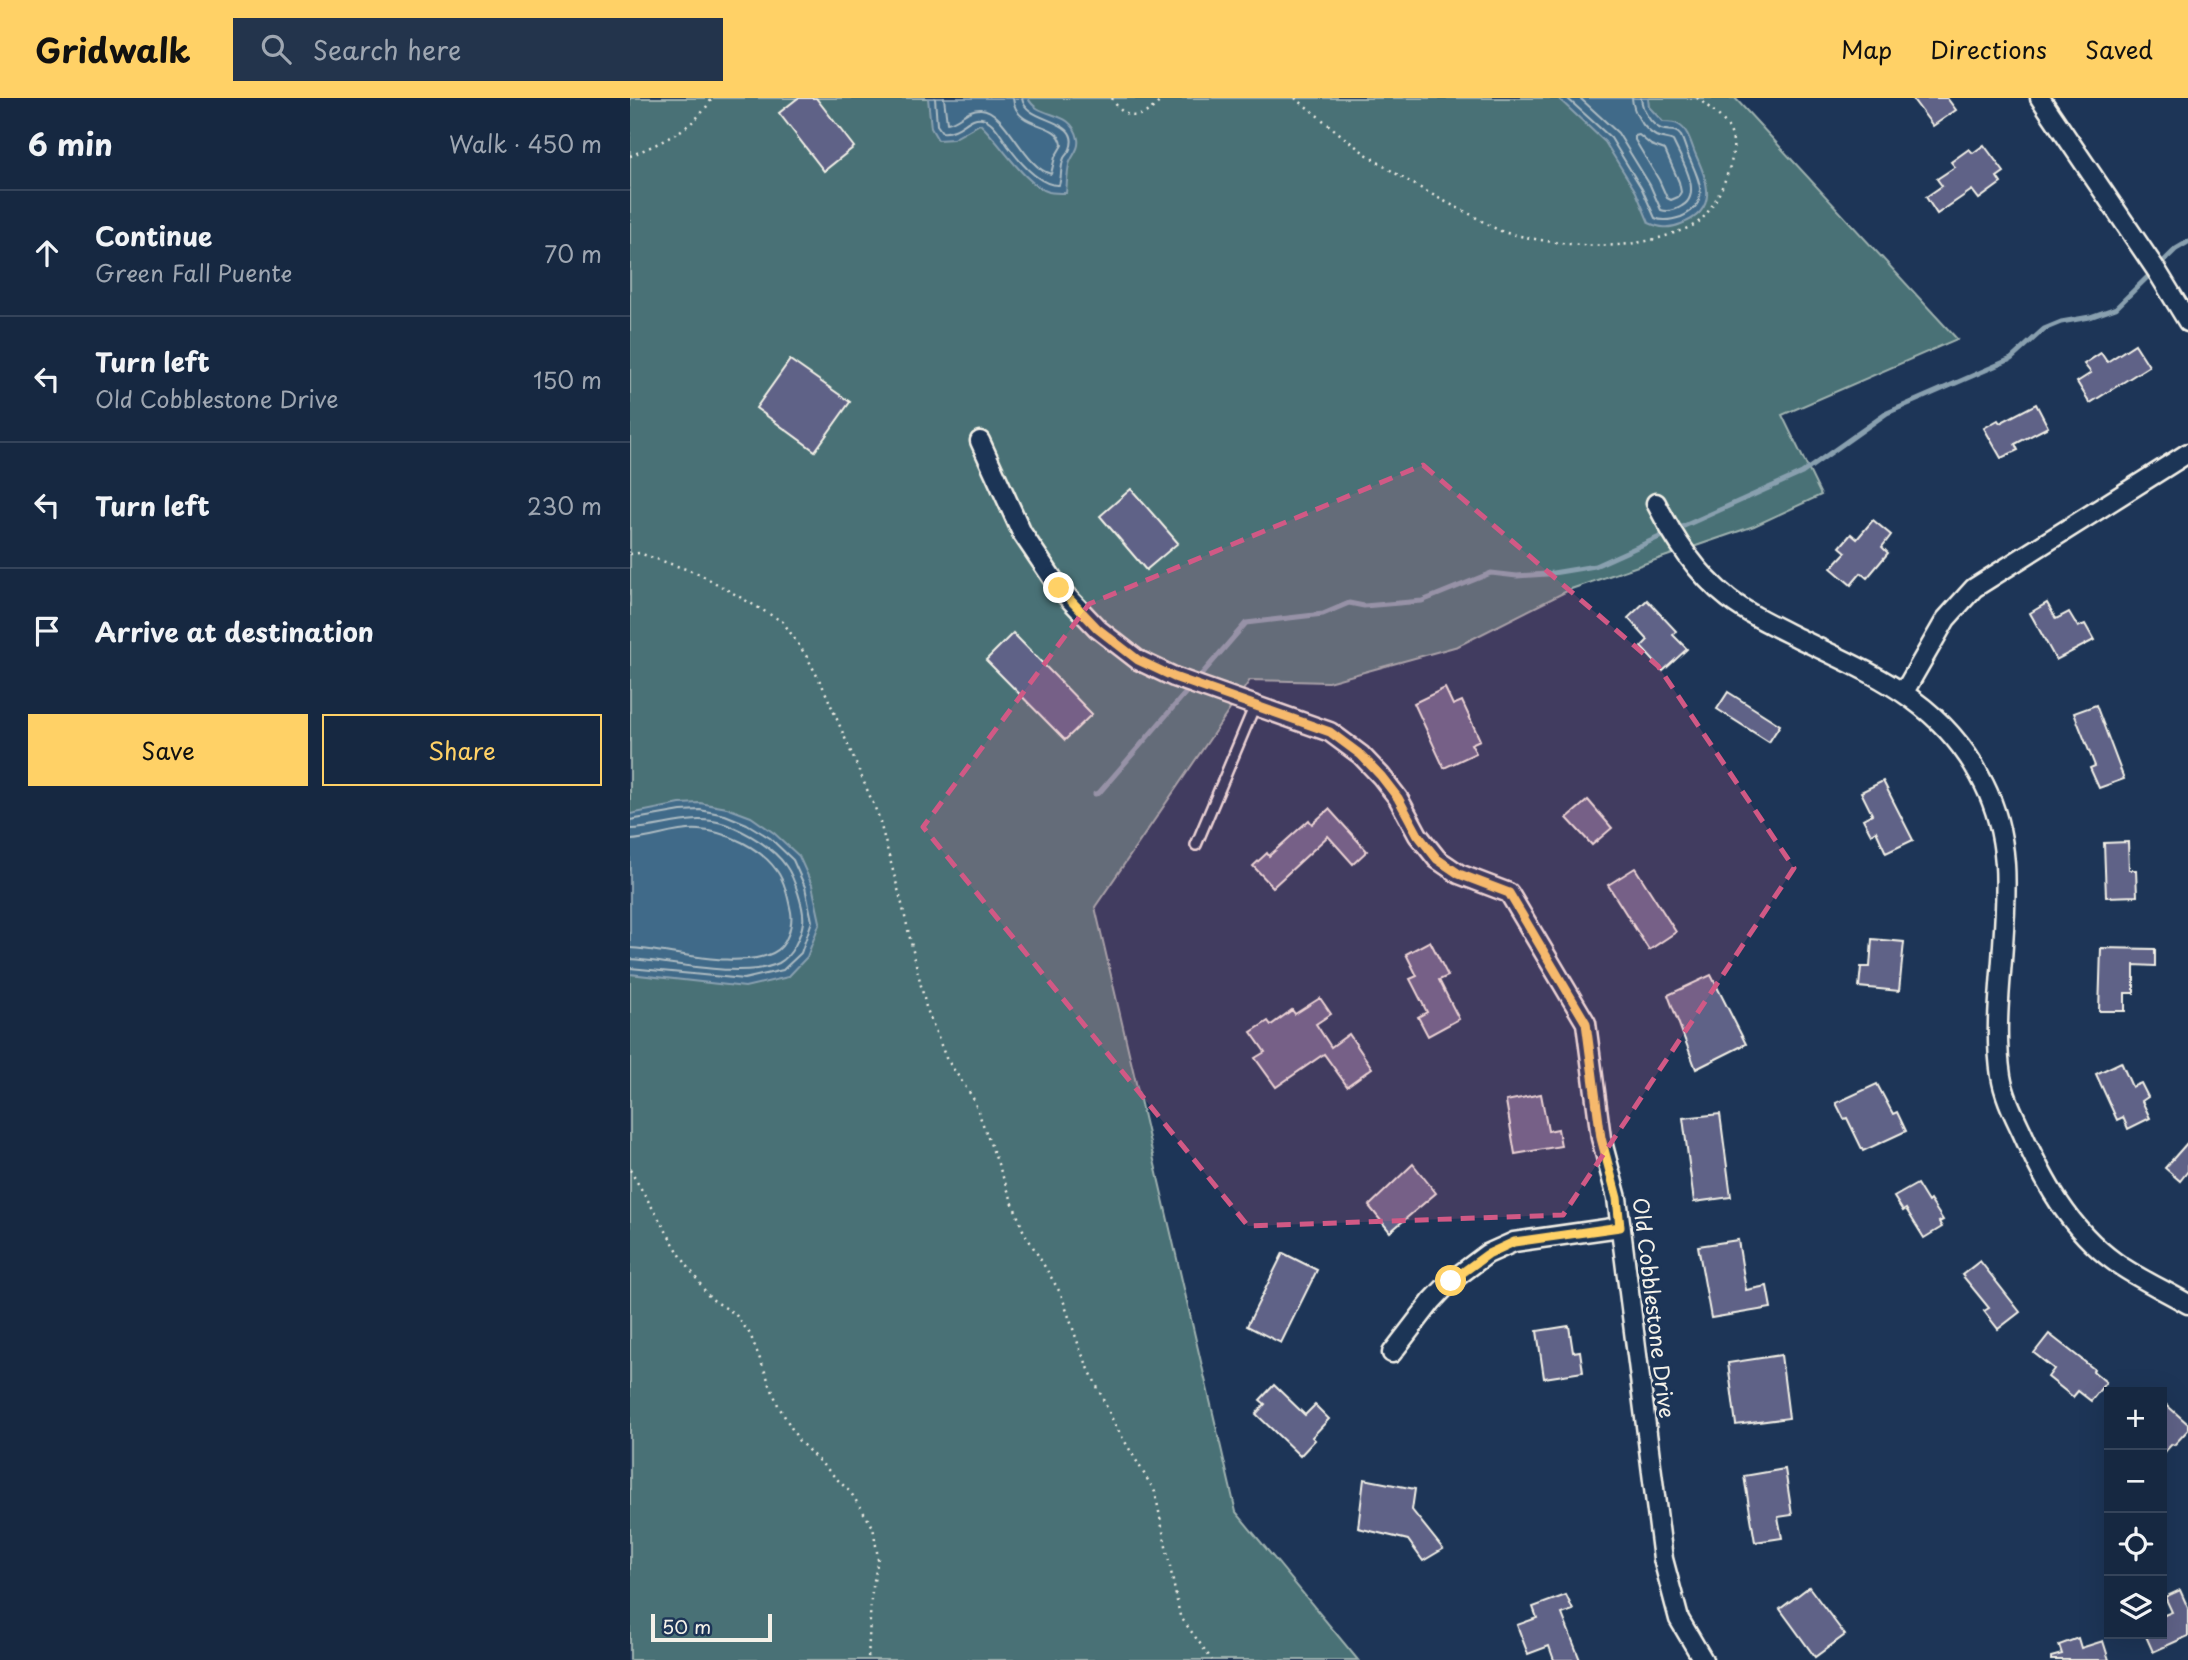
<!DOCTYPE html>
<html lang="en">
<head>
<meta charset="utf-8">
<style>
  :root { --surface:#162841; --page:#23344c; --text:#f1f3f6; --muted:#9ea6b1; --line:#35445a; --accent:#ffd166 }
  body { margin:0; font-family:"Playpen Sans",sans-serif; background:var(--page); color:var(--text) }
  .controls { position:absolute; right:21px; bottom:21px; display:grid; overflow:hidden; border-radius:0px; box-shadow:0 7px 28px #0002 }
  .controls button { width:63px; height:63px; display:grid; place-items:center; padding:0; border:0; border-bottom:2px solid var(--line); background:var(--surface); color:var(--text); font:35px sans-serif }
  .scale { position:absolute; left:21px; bottom:18px; width:121px; box-sizing:border-box; padding-left:7px; border:4px solid #f4f1e8; border-top:0; font-size:19px; line-height:24px; white-space:nowrap; color:#f4f1e8; -webkit-text-stroke:5px #1d3557; paint-order:stroke }
  .stop { position:absolute; width:21px; height:21px; margin:-16px; border:5px solid #ffd166; border-radius:50%; background:#fff }
  .stop.end { background:#ffd166; border-color:#fff; box-shadow:0 2px 7px #0008 }
  .list { margin:0; padding:0; list-style:none }
  h2 { display:flex; justify-content:space-between; align-items:center; height:91px; margin:0; padding:0 28px; font-size:30px }
  h2 small { font-size:23px; font-weight:400; color:var(--muted) }
  .list li { display:grid; grid-template-columns:46px 1fr auto; gap:21px; align-items:center; box-sizing:border-box; height:126px; padding:0 28px; border-top:2px solid var(--line) }
  .list b { display:block; font-size:26px; white-space:nowrap }
  .list p { margin:0; font-size:23px; white-space:nowrap; color:var(--muted) }
  .list em { font-size:23px; font-style:normal; color:var(--muted) }
  .actions { display:flex; gap:14px; padding:21px 28px }
  .actions a { flex:1; padding:16px 0; border:2px solid var(--accent); border-radius:0px; text-align:center; font-size:24px; color:var(--accent) }
  .actions .main { background:var(--accent); color:#111 }
  .icon { flex:none; width:38px; height:38px; fill:none; stroke:currentColor; stroke-width:2; stroke-linecap:round; stroke-linejoin:round }
  .map { position:relative; flex:none; width:1558px; height:1562px; overflow:hidden }
  header { display:flex; align-items:center; gap:42px; box-sizing:border-box; height:98px; padding:0 35px; background:var(--accent); color:#111 }
  header strong { font-size:33px }
  nav { display:flex; gap:38px; margin-inline-start:auto; font-size:24px }
  .search { width:490px; height:63px; background:var(--page); display:flex; align-items:center; gap:18px; box-sizing:border-box; padding:0 24px; border-radius:0px; color:var(--muted); font-size:26px }
  main { display:flex }
  aside { flex:1; background:var(--surface) }
  .map>svg:first-child { display:block }
  .green { fill:#487176; stroke:#9eb1af; stroke-width:2 }
  .water { fill:#416a89; stroke:#89a0af; stroke-width:2 }
  .lines { fill:none; stroke-linecap:round; stroke-linejoin:round }
  .shore { stroke:#acbbc2; stroke-width:2 }
  .stream { stroke:#89a0af; stroke-width:5 }
  .building { fill:#5e6287; stroke:#f4f1e8; stroke-width:2 }
  .lane-casing { stroke:#f4f1e8; stroke-width:14 }
  .street-casing { stroke:#f4f1e8; stroke-width:23 }
  .path { stroke:#f4f1e8; stroke-width:2.5; stroke-dasharray:2 5; stroke-linecap:butt }
  .lane { stroke:#1d3557; stroke-width:9 }
  .street { stroke:#1d3557; stroke-width:18 }
  .route { stroke:#ffd166; stroke-width:9 }
  .marked { fill:#d15985; fill-opacity:0.2; stroke:#d15985; stroke-width:5; stroke-dasharray:14 9; stroke-linejoin:round }
  .labels { text-anchor:middle; stroke-width:6; stroke-linejoin:round; paint-order:stroke }
  .street-label { font-size:21px; fill:#f4f1e8; stroke:#1d3557 }
</style>
</head>
<body>
<header>
<strong>Gridwalk</strong>
<div class="search"><svg class="icon" aria-label="search" viewBox="0 0 24 24"><circle cx="10" cy="10" r="6"/><path d="M15 15l6 6"/></svg>Search here</div>
<nav><a>Map</a><a>Directions</a><a>Saved</a></nav>
</header>
<main>
<aside>
<h2>6 min<small>Walk · 450 m</small></h2>
<ul class="list">
<li><svg class="icon" aria-label="ahead" viewBox="0 0 24 24"><path d="M12 20V5M6 11l6-6 6 6"/></svg><div><b>Continue</b><p>Green Fall Puente</p></div><em>70 m</em></li>
<li><svg class="icon" aria-label="left" viewBox="0 0 24 24"><path d="M17 20v-9H6M10 6l-5 5 5 5"/></svg><div><b>Turn left</b><p>Old Cobblestone Drive</p></div><em>150 m</em></li>
<li><svg class="icon" aria-label="left" viewBox="0 0 24 24"><path d="M17 20v-9H6M10 6l-5 5 5 5"/></svg><div><b>Turn left</b></div><em>230 m</em></li>
<li><svg class="icon" aria-label="arrive" viewBox="0 0 24 24"><path d="M6 21V4h12l-3 4 3 4H6"/></svg><div><b>Arrive at destination</b></div></li>
</ul>
<div class="actions"><a class="main">Save</a><a>Share</a></div>
</aside>
<div class="map">
<svg width="1558" height="1562" viewBox="0 0 1558 1562">
  <rect width="100%" height="100%" fill="#1d3557"/>
  <filter id="ink" filterUnits="userSpaceOnUse"><feTurbulence type="fractalNoise" baseFrequency=".0143" numOctaves="2"/><feDisplacementMap in="SourceGraphic" scale="14" xChannelSelector="R" yChannelSelector="G"/><feConvolveMatrix kernelMatrix="1 2 1 2 8 2 1 2 1" color-interpolation-filters="sRGB"/></filter>
  <g filter="url(#ink)">
    <path class="green" d="M 0,0 L 1105,0 L 1327,241 L 1152,317 L 1191,397 L 1124,428 L 941,491 L 828,548 L 698,584 L 620,582 L 465,809 L 606,1414 L 728,1562 L 0,1562 Z"/>
    <g class="water">
      <path d="M 298,0 L 398,0 C 408,22 442,10 448,41 C 450,52 441,58 439,67 C 437,76 437,86 436,95 C 431,95 424,95 419,94 C 394,86 370,44 350,26 L 323,41 L 308,42 L 301,30 Z"/>
      <path d="M 928,0 L 1018,0 L 1019,9 L 1033,24 C 1038,24 1045,24 1049,27 C 1058,32 1061,45 1065,55 C 1078,84 1089,112 1051,126 C 1039,131 1030,130 1019,125 L 1006,94 L 975,44 Z"/>
      <path d="M 70,705 L 97,710 L 121,719 L 144,735 L 169,758 L 182,787 L 190,824 L 177,859 L 158,879 L 115,889 L 0,876 L 0,716 L 50,706 Z"/>
    </g>
    <g class="lines">
      <g class="shore">
        <path d="M 305,0 L 307,27 L 312,34 C 330,36 339,17 352,20 C 363,22 372,39 378,48 C 389,63 409,88 429,87 C 432,79 430,69 434,60 C 435,57 439,55 440,51 C 452,19 395,26 392,0"/>
        <path d="M 314,0 L 317,25 C 329,24 337,10 351,11 C 376,12 394,70 421,76 L 425,59 L 432,47 C 429,21 386,34 383,0"/>
        <path d="M 937,0 L 981,40 L 1012,91 L 1025,120 C 1033,124 1042,122 1051,119 C 1082,105 1069,82 1059,59 C 1056,52 1054,44 1051,38 C 1045,30 1039,34 1031,31 C 1020,26 1012,11 1011,0"/>
        <path d="M 950,0 L 988,35 L 1020,87 L 1031,112 C 1038,114 1046,112 1052,108 C 1074,96 1050,59 1043,43 C 1038,40 1032,41 1026,38 C 1013,31 1003,14 1002,0"/>
        <path d="M 1009,37 L 1021,47 L 1035,52 L 1049,84 L 1051,94 L 1048,99 L 1041,102 L 1037,100 L 1029,82 L 1005,42 L 1005,38 Z"/>
        <path d="M 0,722 L 51,713 L 70,712 L 95,717 L 117,726 L 140,740 L 163,762 L 175,789 L 182,823 L 171,855 L 153,872 L 114,881 L 0,870"/>
        <path d="M 0,731 C 33,730 62,715 95,726 C 115,733 144,750 156,768 C 164,779 175,812 173,824 C 171,838 162,858 149,865 C 113,882 40,863 0,861"/>
        <path d="M 0,742 C 23,741 46,730 69,732 C 96,733 131,750 147,773 C 155,784 158,800 161,814 C 163,827 157,849 143,855 C 107,872 40,852 0,850"/>
      </g>
      <path class="stream" d="M 465,696 L 469,695 L 616,525 L 693,516 L 719,505 L 734,508 L 792,503 L 861,475 L 887,478 L 917,476 L 965,468 L 1172,375 L 1257,315 L 1381,261 L 1414,231 L 1431,224 L 1460,219 L 1486,210 L 1546,151 L 1558,144"/>
    </g>
    <g class="building">
      <path d="M 168,0 L 186,0 L 224,49 L 194,73 L 149,15 Z"/>
      <path d="M 1282,0 L 1317,0 L 1326,12 L 1303,28 Z"/>
      <path d="M 1354,47 L 1374,74 L 1367,79 L 1371,85 L 1349,101 L 1342,92 L 1307,116 L 1296,99 L 1312,88 L 1307,81 L 1325,69 L 1321,64 L 1339,51 L 1343,55 Z"/>
      <path d="M 1505,246 L 1519,268 L 1460,305 L 1447,284 L 1461,275 L 1454,266 L 1471,255 L 1477,264 Z"/>
      <path d="M 160,262 L 220,304 L 185,353 L 126,310 Z"/>
      <path d="M 1406,306 L 1418,329 L 1385,346 L 1388,352 L 1371,360 L 1354,330 L 1368,322 L 1370,325 Z"/>
      <path d="M 501,391 L 548,445 L 516,472 L 470,418 Z"/>
      <path d="M 1243,422 L 1261,437 L 1252,449 L 1258,455 L 1237,480 L 1231,475 L 1221,487 L 1201,470 L 1216,454 L 1210,449 L 1221,436 L 1227,441 Z"/>
      <path d="M 1017,502 L 1046,533 L 1043,537 L 1057,551 L 1033,573 L 1011,549 L 1018,542 L 998,520 Z"/>
      <path d="M 1417,505 L 1426,521 L 1439,514 L 1448,529 L 1455,526 L 1464,542 L 1426,562 L 1400,515 Z"/>
      <path d="M 383,535 L 462,616 L 435,642 L 356,562 Z"/>
      <path d="M 815,590 L 823,607 L 832,603 L 850,642 L 841,646 L 846,655 L 814,670 L 784,605 Z"/>
      <path d="M 1098,594 L 1150,627 L 1139,644 L 1087,611 Z"/>
      <path d="M 1466,607 L 1494,681 L 1469,690 L 1460,670 L 1465,668 L 1444,615 Z"/>
      <path d="M 1253,683 L 1283,742 L 1256,755 L 1246,733 L 1241,736 L 1233,721 L 1242,716 L 1231,694 Z"/>
      <path d="M 958,702 L 982,730 L 962,747 L 937,720 Z"/>
      <path d="M 699,711 L 737,753 L 723,766 L 698,738 L 643,789 L 623,768 L 637,755 L 639,758 L 679,722 L 682,726 Z"/>
      <path d="M 1498,744 L 1499,772 L 1506,772 L 1507,798 L 1476,799 L 1474,745 Z"/>
      <path d="M 1005,770 L 1046,834 L 1019,852 L 978,787 Z"/>
      <path d="M 1242,841 L 1274,844 L 1269,893 L 1229,889 L 1231,869 L 1240,869 Z"/>
      <path d="M 800,843 L 818,878 L 809,882 L 829,921 L 798,938 L 788,919 L 797,914 L 780,881 L 787,878 L 776,856 Z"/>
      <path d="M 1471,850 L 1525,851 L 1525,868 L 1504,867 L 1504,895 L 1495,895 L 1495,913 L 1469,913 Z"/>
      <path d="M 1081,877 L 1116,946 L 1066,971 L 1038,897 Z"/>
      <path d="M 690,900 L 701,916 L 686,926 L 701,949 L 719,936 L 742,970 L 717,988 L 694,956 L 646,989 L 625,960 L 635,954 L 621,934 L 638,923 L 641,927 L 662,912 L 665,916 Z"/>
      <path d="M 1491,964 L 1502,989 L 1511,985 L 1518,999 L 1512,1003 L 1520,1020 L 1498,1031 L 1493,1019 L 1487,1022 L 1466,976 Z"/>
      <path d="M 1247,986 L 1263,1016 L 1267,1014 L 1276,1033 L 1233,1053 L 1217,1020 L 1214,1021 L 1206,1005 Z"/>
      <path d="M 911,996 L 918,1033 L 928,1031 L 931,1048 L 885,1056 L 876,1003 Z"/>
      <path d="M 1090,1016 L 1101,1099 L 1064,1104 L 1053,1020 Z"/>
      <path d="M 1558,1044 L 1558,1073 L 1550,1083 L 1535,1070 Z"/>
      <path d="M 783,1066 L 806,1095 L 760,1134 L 739,1108 Z"/>
      <path d="M 1287,1086 L 1298,1104 L 1300,1102 L 1313,1122 L 1309,1124 L 1312,1129 L 1294,1140 L 1276,1111 L 1273,1113 L 1264,1099 Z"/>
      <path d="M 1108,1142 L 1116,1192 L 1137,1188 L 1141,1210 L 1081,1220 L 1068,1148 Z"/>
      <path d="M 653,1155 L 687,1172 L 651,1245 L 617,1228 Z"/>
      <path d="M 1350,1163 L 1390,1214 L 1368,1231 L 1354,1213 L 1359,1210 L 1332,1177 Z"/>
      <path d="M 939,1228 L 943,1254 L 950,1253 L 953,1274 L 914,1280 L 907,1233 Z"/>
      <path d="M 1419,1236 L 1464,1271 L 1463,1273 L 1476,1284 L 1461,1303 L 1448,1293 L 1443,1299 L 1418,1279 L 1424,1271 L 1404,1255 Z"/>
      <path d="M 1151,1257 L 1159,1320 L 1106,1327 L 1098,1265 Z"/>
      <path d="M 644,1287 L 675,1317 L 685,1307 L 699,1321 L 682,1339 L 685,1342 L 670,1358 L 626,1316 L 635,1306 L 630,1302 Z"/>
      <path d="M 1532,1303 L 1558,1326 L 1558,1332 L 1544,1347 L 1542,1346 L 1532,1357 Z"/>
      <path d="M 1155,1371 L 1162,1417 L 1148,1419 L 1152,1440 L 1125,1444 L 1114,1378 Z"/>
      <path d="M 734,1381 L 785,1391 L 782,1412 L 813,1451 L 793,1463 L 778,1442 L 728,1430 Z"/>
      <path d="M 1179,1489 L 1215,1537 L 1185,1559 L 1150,1511 Z"/>
      <path d="M 1550,1492 L 1558,1510 L 1558,1538 L 1523,1554 L 1515,1536 L 1532,1536 L 1532,1518 L 1542,1514 L 1535,1499 Z"/>
      <path d="M 936,1497 L 943,1512 L 932,1516 L 950,1562 L 924,1562 L 919,1548 L 898,1556 L 887,1527 L 907,1520 L 903,1509 Z"/>
      <path d="M 1448,1540 L 1451,1550 L 1473,1543 L 1479,1562 L 1421,1562 L 1421,1559 L 1432,1556 L 1429,1547 Z"/>
    </g>
    <g class="lines">
      <g class="lane-casing">
        <path id="lane" d="M 566,747 L 625,607"/>
      </g>
      <g class="street-casing">
        <g id="street">
          <path d="M 1410,0 L 1527,173 L 1558,224"/>
          <path d="M 350,343 L 392,435 L 429,490 L 468,531 L 508,562 L 544,579 L 700,634 L 731,657 L 751,678 L 768,700 L 788,737 L 807,761 L 829,776 L 879,795 L 956,925 L 971,1040 L 987,1100 L 1033,1461 L 1049,1521 L 1073,1562"/>
          <path d="M 1026,405 C 1045,442 1066,475 1099,501 C 1120,517 1144,528 1168,540 C 1245,577 1314,604 1354,686 C 1383,744 1376,800 1372,862 C 1369,900 1365,939 1371,978 C 1374,997 1383,1015 1391,1032 C 1413,1082 1439,1131 1485,1164 C 1507,1180 1534,1192 1558,1206"/>
          <path d="M 1274,594 L 1316,521 L 1344,490 L 1558,355"/>
          <path d="M 762,1255 L 802,1203 L 821,1183 L 857,1156 L 884,1144 L 990,1129"/>
        </g>
      </g>
      <g class="path">
        <path d="M 482,0 C 497,28 516,19 533,0"/>
        <path d="M 665,0 C 689,18 712,39 736,56 C 768,78 803,98 838,115 C 851,122 866,133 881,136 C 934,148 992,155 1044,135 C 1053,132 1065,128 1072,121 C 1084,108 1092,91 1098,74 C 1112,35 1097,23 1067,0"/>
        <path d="M 0,58 C 30,45 66,30 82,0"/>
        <path d="M 0,456 L 9,455 L 70,476 L 153,524 L 177,559 L 194,591 L 248,717 L 272,806 L 296,909 L 316,960 L 343,1000 L 393,1132 L 431,1196 L 451,1254 L 485,1327 L 525,1394 L 550,1518 L 582,1562"/>
        <path d="M 0,1072 L 52,1160 L 80,1200 L 105,1216 L 120,1236 L 148,1307 L 169,1343 L 221,1395 L 243,1429 L 248,1460 L 241,1500 L 238,1562"/>
      </g>
      <use href="#lane" class="lane"/>
      <use href="#street" class="street"/>
    </g>
  </g>
  <g class="lines" filter="url(#ink)">
    <path class="route" d="M 429,490 L 468,531 L 508,562 L 544,579 L 700,634 L 731,657 L 751,678 L 768,700 L 788,737 L 807,761 L 829,776 L 879,795 L 956,925 L 971,1040 L 987,1100 L 990,1129 L 884,1144 L 858,1156 L 821,1183"/>
  </g>
  <path class="marked" d="M 793,367 L 1028,568 L 1164,770 L 933,1117 L 618,1128 L 293,729 L 459,506 Z"/>
  <g class="labels">
    <g class="street-label">
      <text transform="translate(1023 1210) rotate(83)" y="7">Old Cobblestone Drive</text>
    </g>
  </g>
</svg>
<div class="controls">
<button>+</button>
<button>−</button>
<button><svg class="icon" aria-label="locate" viewBox="0 0 24 24"><circle cx="12" cy="12" r="6"/><path d="M12 2v4M12 18v4M2 12h4M18 12h4"/></svg></button>
<button><svg class="icon" aria-label="layers" viewBox="0 0 24 24"><path d="M12 4l9 5-9 5-9-5zM3 14l9 5 9-5"/></svg></button>
</div>
<div class="scale">50 m</div>
<div class="stop" style="left:821px;top:1183px"></div>
<div class="stop end" style="left:429px;top:490px"></div>
</div>
</main>
</body>
</html>
